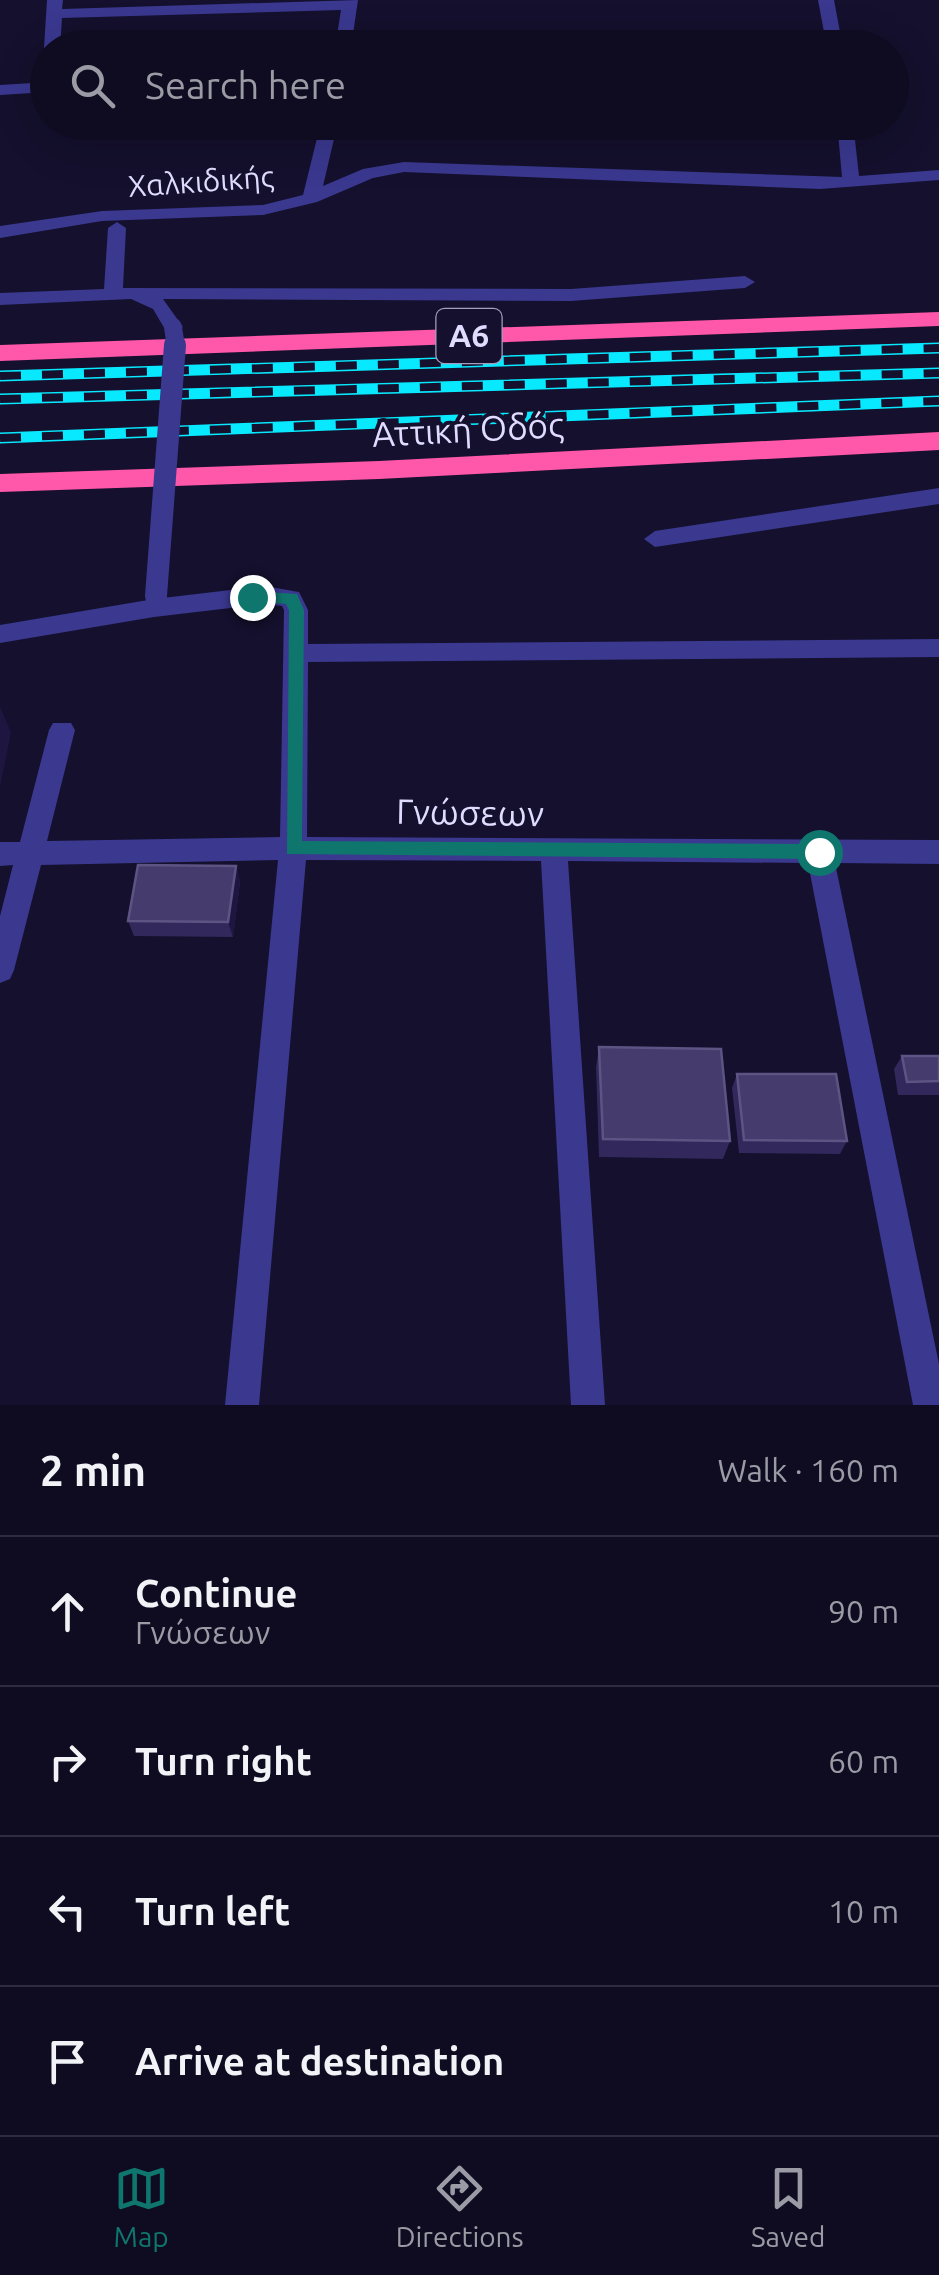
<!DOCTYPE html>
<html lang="en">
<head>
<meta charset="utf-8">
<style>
  :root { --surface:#0f0c22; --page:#18152a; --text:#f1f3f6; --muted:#9b9ba5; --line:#2f2c40; --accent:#0f766e }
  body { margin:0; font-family:Ubuntu,sans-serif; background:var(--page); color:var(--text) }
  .stop { position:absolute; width:30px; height:30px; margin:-22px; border:8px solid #0f766e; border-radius:50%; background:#fff }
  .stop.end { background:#0f766e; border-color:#fff; box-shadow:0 2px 10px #0008 }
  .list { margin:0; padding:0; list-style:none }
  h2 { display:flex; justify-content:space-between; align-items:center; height:130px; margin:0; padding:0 40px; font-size:42px }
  h2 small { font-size:32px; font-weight:400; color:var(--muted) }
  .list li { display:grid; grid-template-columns:65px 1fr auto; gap:30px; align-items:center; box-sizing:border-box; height:150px; padding:0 40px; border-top:2px solid var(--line) }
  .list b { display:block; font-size:38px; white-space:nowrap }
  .list p { margin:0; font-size:32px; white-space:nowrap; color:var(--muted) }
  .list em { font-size:32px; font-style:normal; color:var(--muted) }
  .icon { flex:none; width:55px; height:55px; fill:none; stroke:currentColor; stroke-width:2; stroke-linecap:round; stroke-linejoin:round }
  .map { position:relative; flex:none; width:939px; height:1405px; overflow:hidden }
  .search { position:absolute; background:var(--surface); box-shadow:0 10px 40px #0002; left:30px; right:30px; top:30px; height:110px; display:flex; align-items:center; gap:25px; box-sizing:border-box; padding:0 35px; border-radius:55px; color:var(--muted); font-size:38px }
  .sheet { height:730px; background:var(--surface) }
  nav { display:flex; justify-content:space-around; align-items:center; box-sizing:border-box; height:140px; border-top:2px solid var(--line); background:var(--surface); font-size:28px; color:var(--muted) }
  nav a { display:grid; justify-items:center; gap:5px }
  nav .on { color:var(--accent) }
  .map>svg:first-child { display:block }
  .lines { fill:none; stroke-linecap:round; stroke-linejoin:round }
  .minor { fill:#3a388f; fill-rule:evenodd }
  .highway { fill:#ff57a9; fill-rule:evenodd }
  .rail-casing { stroke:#08e9ff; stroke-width:11 }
  .rail { stroke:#14102d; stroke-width:8; stroke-dasharray:21; stroke-linecap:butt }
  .minor-bridge-far1 { stroke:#3a388f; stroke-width:18 }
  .minor-bridge { stroke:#3a388f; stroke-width:22 }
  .wall { fill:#32285b }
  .shaded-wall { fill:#1e1641 }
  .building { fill:#453b6d; stroke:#5d5484; stroke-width:2.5 }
  .route { fill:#0f766e }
  .labels { text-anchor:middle; stroke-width:8; stroke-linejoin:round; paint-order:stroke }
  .far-street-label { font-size:30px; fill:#dfdcff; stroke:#14102d }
  .shield { fill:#14102d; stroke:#a29fc0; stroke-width:2.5 }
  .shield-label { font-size:32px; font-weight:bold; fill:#dfdcff }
  .street-label { font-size:35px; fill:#dfdcff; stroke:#14102d }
</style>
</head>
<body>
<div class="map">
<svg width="939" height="1405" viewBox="0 0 939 1405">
  <rect width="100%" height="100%" fill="#14102d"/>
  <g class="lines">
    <g class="minor">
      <path d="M 47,0 L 63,0 L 62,9 L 358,0 L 351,48 L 335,48 L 341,10 L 62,18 L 60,48 L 48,48 L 48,52 L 44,48 Z"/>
      <path d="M 818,0 L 834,0 L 843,48 L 827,48 Z"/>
      <path d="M 48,82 L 48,92 L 0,95 L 0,85 Z"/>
      <path d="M 321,122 L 338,122 L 323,186 L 363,169 L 404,162 L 842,177 L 837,122 L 853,122 L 859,176 L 939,170 L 939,180 L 820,189 L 404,172 L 373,178 L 317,202 L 263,215 L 102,221 L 0,238 L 0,226 L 102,211 L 263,205 L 303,195 Z"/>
      <path d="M 117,222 L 126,228 L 123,288 L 571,289 L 745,276 L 755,282 L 745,288 L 571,301 L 163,299 L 183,327 L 173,333 L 166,331 L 153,309 L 131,299 L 0,305 L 0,293 L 104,289 L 108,228 Z"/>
      <path d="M 939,488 L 939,504 L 655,547 L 644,539 L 655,531 Z"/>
      <path d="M 265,586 L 299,592 L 308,610 L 308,644 L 939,639 L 939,657 L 308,662 L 307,837 L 939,840 L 939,864 L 835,863 L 939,1364 L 939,1405 L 913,1405 L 808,863 L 568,861 L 605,1405 L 571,1405 L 541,861 L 306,860 L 259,1405 L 225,1405 L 278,860 L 41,865 L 14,970 L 10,979 L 0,983 L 0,916 L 13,865 L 0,866 L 0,842 L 20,842 L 49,730 L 53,723 L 71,723 L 75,730 L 47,841 L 280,837 L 284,610 L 282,606 L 265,604 L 154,617 L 0,643 L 0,625 L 154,599 Z"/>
    </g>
    <g class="highway">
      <path d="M 939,312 L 939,326 L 0,361 L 0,345 Z"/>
      <path d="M 939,432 L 939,450 L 379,479 L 0,492 L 0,474 L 379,461 Z"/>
    </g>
    <g class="rail-casing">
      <g id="rail">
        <path d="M 0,376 L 939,348"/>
        <path d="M 0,399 L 939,373"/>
        <path d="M 0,438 L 939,401"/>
      </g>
    </g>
    <use href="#rail" class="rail"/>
    <path class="minor-bridge-far1" d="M 173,327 L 176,347"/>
    <path class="minor-bridge" d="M 156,596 L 175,345"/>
  </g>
  <g class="wall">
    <path d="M 236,866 L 240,882 L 233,937 L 134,936 L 128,921 Z"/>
    <path d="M 599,1047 L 730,1141 L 723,1159 L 599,1157 L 596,1067 Z"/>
    <path d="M 902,1056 L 939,1056 L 939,1095 L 898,1095 L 894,1069 Z"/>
    <path d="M 737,1074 L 847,1141 L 840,1154 L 739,1153 L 732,1088 Z"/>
  </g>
  <g class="shaded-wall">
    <path d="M 0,707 L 11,732 L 0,787 Z"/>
    <path d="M 236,866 L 240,882 L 233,937 L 228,922 Z"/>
  </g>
  <g class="building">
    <path d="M 138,865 L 236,866 L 228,922 L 128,921 Z"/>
    <path d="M 599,1047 L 721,1049 L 730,1141 L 603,1139 Z"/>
    <path d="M 902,1056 L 939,1056 L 939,1081 L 907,1082 Z"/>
    <path d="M 737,1074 L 836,1074 L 847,1141 L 744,1140 Z"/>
  </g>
  <path class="route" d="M 252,591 L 297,594 L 304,610 L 302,841 L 819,844 L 828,852 L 819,859 L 287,854 L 289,610 L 286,604 L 246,601 L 246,593 Z"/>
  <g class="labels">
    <g class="far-street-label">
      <text transform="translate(201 182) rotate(-4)" y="10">Χαλκιδικής</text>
    </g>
    <rect class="shield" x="436.5" y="309" width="65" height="54" rx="8"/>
    <g class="shield-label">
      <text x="469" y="347">Α6</text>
    </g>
    <g class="street-label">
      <text transform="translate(468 430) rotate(-3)" y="12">Αττική Οδός</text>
      <text transform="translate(470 813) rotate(1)" y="12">Γνώσεων</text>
    </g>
  </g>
</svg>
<div class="stop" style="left:819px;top:852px"></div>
<div class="stop end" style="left:252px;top:597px"></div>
<div class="search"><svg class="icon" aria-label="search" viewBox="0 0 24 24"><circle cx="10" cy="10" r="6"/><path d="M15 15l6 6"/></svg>Search here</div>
</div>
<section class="sheet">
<h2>2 min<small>Walk · 160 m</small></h2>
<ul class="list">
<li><svg class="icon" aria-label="ahead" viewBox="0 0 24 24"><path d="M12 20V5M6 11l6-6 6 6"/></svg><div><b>Continue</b><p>Γνώσεων</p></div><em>90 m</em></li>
<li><svg class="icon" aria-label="right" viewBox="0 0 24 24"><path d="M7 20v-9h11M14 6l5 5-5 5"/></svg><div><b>Turn right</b></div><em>60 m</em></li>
<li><svg class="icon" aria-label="left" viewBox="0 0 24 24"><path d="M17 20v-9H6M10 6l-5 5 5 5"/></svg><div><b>Turn left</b></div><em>10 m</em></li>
<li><svg class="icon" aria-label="arrive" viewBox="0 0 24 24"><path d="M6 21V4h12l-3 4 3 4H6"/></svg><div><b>Arrive at destination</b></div></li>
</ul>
</section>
<nav>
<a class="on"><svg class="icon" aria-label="map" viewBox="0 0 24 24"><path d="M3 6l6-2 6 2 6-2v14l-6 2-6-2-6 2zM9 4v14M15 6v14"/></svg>Map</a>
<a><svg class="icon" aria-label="directions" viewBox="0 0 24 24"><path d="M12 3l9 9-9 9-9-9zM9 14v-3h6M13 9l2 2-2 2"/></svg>Directions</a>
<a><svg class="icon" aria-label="saved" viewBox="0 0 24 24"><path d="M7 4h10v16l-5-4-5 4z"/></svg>Saved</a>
</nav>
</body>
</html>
